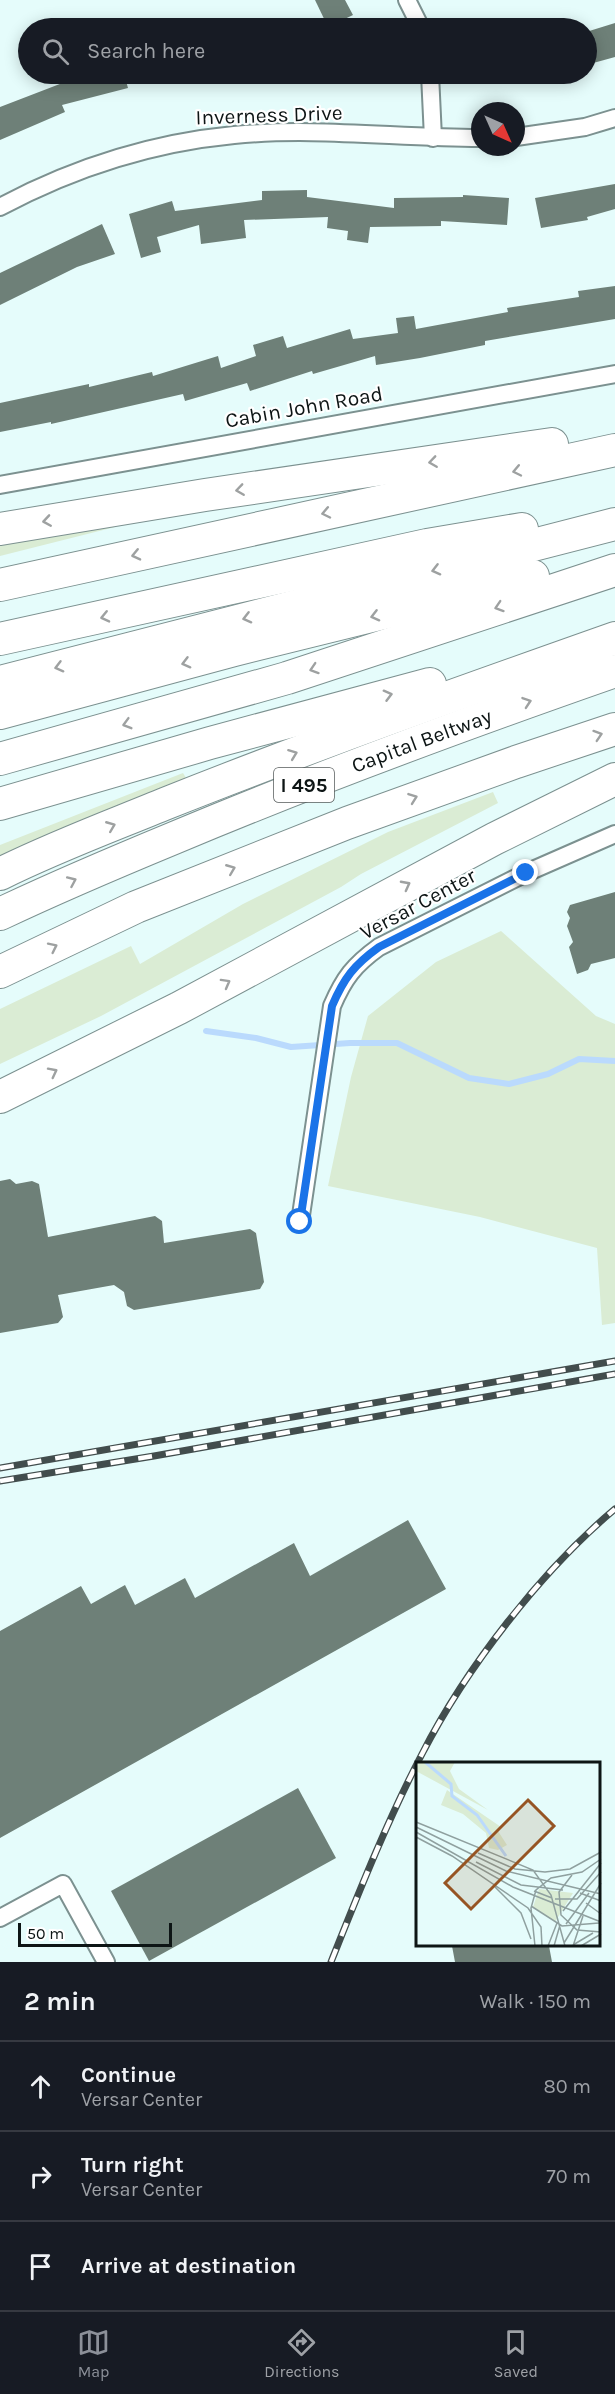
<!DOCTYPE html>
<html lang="en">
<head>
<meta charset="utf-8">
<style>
  :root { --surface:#171b24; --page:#20242c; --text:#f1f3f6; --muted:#9ea1a6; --line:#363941; --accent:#8c9099 }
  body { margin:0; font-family:Karla,sans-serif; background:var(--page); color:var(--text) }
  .compass { position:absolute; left:471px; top:102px; width:54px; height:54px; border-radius:50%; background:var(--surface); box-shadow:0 3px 15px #0003; rotate:135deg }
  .scale { position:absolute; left:18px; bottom:15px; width:154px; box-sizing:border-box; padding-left:6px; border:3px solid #0d1515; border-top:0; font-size:16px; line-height:21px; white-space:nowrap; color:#0d1515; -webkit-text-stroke:4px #fff; paint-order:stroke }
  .stop { position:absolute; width:18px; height:18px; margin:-14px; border:4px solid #1a73e8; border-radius:50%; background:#fff }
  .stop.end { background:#1a73e8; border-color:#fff; box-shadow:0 2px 6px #0008 }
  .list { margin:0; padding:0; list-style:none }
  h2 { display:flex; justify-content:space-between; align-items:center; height:78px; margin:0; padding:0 24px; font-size:26px }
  h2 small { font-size:20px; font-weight:400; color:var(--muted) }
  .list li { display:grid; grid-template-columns:39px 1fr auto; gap:18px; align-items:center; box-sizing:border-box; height:90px; padding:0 24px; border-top:2px solid var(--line) }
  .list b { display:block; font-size:22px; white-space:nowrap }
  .list p { margin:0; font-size:20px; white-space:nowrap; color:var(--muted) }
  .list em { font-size:20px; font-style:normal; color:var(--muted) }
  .icon { flex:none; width:33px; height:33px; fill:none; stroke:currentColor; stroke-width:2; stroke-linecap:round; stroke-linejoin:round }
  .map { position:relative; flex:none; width:615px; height:1962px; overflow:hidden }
  .search { position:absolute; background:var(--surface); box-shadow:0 3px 15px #0003; left:18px; right:18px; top:18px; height:66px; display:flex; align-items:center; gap:15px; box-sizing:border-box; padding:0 21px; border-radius:33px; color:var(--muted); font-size:22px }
  .sheet { height:348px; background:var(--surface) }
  nav { display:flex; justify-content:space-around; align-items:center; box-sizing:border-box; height:84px; border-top:2px solid var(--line); background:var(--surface); font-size:16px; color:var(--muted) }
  nav a { display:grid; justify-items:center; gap:3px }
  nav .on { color:var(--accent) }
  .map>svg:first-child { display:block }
  .green { fill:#daecd4 }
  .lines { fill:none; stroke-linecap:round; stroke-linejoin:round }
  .stream { stroke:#badafd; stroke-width:6 }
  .building { fill:#6e8078 }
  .street-casing { stroke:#7c9190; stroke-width:20 }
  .highway-casing { stroke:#7c9190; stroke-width:34 }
  .street { stroke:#fff; stroke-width:16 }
  .highway { stroke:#fff; stroke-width:32 }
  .rail-casing { stroke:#424d4d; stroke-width:7 }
  .rail { stroke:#fff; stroke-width:4.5; stroke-dasharray:14; stroke-linecap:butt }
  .oneway { stroke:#9ea1a1 }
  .route { stroke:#1a73e8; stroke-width:8 }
  .labels { text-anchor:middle; stroke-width:4.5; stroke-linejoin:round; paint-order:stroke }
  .shield { fill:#fff; stroke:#565b5b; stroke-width:1.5 }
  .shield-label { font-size:20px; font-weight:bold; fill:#0d1515 }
  .street-label { font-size:21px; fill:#0d1515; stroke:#fff }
  .inset-river { fill:none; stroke:#badafd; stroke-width:3 }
  .inset-road { fill:none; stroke:#8fa09f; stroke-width:1.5 }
  .view { fill:#965423; fill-opacity:0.15; stroke:#965423; stroke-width:3 }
  .inset-edge { fill:none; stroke:#0d1515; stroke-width:3 }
</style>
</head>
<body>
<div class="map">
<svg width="615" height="1962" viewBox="0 0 615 1962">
  <rect width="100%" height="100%" fill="#e5fcfb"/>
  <g class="green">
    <path d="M 114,522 L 115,527 L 0,556 L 0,542 Z"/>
    <path d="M 183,773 L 189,783 L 0,866 L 0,845 Z"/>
    <path d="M 493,792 L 498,803 L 361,874 L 341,887 L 101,1016 L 0,1064 L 0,1009 L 131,946 L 140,964 L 243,904 L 388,832 Z"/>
    <path d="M 501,931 L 596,1016 L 615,1024 L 615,1323 L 602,1325 L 597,1248 L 480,1217 L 328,1186 L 351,1077 L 368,1016 L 436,962 Z"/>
  </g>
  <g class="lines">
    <path class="stream" d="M 206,1031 L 256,1038 L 291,1047 L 350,1043 L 397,1043 L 469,1078 L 509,1084 L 548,1074 L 579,1059 L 615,1061"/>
  </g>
  <g class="building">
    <path d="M 315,0 L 345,0 L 353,15 L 328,27 Z"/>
    <path d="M 615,23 L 615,57 L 586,65 L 586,32 Z"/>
    <path d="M 77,74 L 124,74 L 128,88 L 62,105 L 65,112 L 0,140 L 0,107 L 78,77 Z"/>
    <path d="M 615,184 L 615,209 L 587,217 L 588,220 L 541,228 L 535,198 Z"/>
    <path d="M 307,190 L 307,197 L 394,208 L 394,198 L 463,197 L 463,195 L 509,198 L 507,225 L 441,221 L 441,226 L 370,227 L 368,243 L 347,240 L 348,231 L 327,228 L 328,217 L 244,220 L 246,238 L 201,244 L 199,225 L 157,237 L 161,252 L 141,258 L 129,214 L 172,201 L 175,211 L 262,200 L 262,191 Z"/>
    <path d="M 102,224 L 115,254 L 77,267 L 0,305 L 0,273 Z"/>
    <path d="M 615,286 L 615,319 L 485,341 L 485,345 L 420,358 L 376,365 L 375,356 L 313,374 L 312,371 L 250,391 L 247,383 L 185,401 L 183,394 L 51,424 L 51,422 L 0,432 L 0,403 L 89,384 L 89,387 L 152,372 L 153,376 L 218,356 L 221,368 L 256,356 L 253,345 L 283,336 L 287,348 L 350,329 L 353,339 L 398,333 L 396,318 L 414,316 L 416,329 L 508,312 L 507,308 L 579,297 L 578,291 Z"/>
    <path d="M 615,892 L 615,958 L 591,964 L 588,970 L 577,974 L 569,947 L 573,942 L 567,926 L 570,918 L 567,912 L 570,905 Z"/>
    <path d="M 10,1179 L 16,1184 L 32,1181 L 39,1184 L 48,1237 L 155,1216 L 162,1221 L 164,1243 L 250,1229 L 256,1233 L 264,1282 L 260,1289 L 134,1310 L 127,1306 L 124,1292 L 114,1285 L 58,1295 L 63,1317 L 58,1323 L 0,1333 L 0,1181 Z"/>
    <path d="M 408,1520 L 446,1589 L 0,1838 L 0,1631 L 81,1586 L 91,1604 L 125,1585 L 135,1605 L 185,1578 L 195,1598 L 294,1543 L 310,1576 Z"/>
    <path d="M 298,1788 L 336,1858 L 149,1961 L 111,1891 Z"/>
    <path d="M 452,1946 L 549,1946 L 552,1962 L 455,1962 Z"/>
  </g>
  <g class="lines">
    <g class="street-casing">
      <g id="street">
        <path d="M 407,0 L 421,28"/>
        <path d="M 430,74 L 433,138"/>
        <path d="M 516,137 L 585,127 L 615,118"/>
        <path d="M 0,207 C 73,168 150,143 234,135 C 315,127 398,138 480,138"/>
        <path d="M 0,485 L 615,374"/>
        <path d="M 300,1222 L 332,1006 C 344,978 354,965 379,947 L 526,873 L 615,834"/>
        <path d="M 0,1918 L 63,1884 L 106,1962"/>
      </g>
    </g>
    <g class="highway-casing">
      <g id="highway">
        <path d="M 0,529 L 205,495 L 552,444"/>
        <path d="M 0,585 L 615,450"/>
        <path d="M 0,639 L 427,545 L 522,529"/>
        <path d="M 0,682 L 615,524"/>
        <path d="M 0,713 L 234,650 L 533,576"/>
        <path d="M 0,759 L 287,678 L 615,570"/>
        <path d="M 0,804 L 210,743 L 430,684"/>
        <path d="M 0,874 C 54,847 111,826 167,803 C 315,744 465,691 615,638"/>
        <path id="s1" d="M 0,914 C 57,887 116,862 174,838 C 319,777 466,723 615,671"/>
        <path d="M 0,972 L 136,907 L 347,823 L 516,762 L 615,729"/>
        <path d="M 0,1097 L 179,1008 L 494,839 L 615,779"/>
      </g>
    </g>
    <use href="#street" class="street"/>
    <use href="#highway" class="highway"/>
    <g class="rail-casing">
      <g id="rail">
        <path d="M 0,1468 L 615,1361"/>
        <path d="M 0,1481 L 154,1456 L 615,1374"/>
        <path d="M 331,1962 C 359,1892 387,1821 422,1754 C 466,1668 541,1571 615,1509"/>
      </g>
    </g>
    <use href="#rail" class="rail"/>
  </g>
  <defs><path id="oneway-chevron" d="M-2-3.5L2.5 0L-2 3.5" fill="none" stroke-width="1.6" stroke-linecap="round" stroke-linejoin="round" transform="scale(1.5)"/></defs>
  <g class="oneway">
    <use href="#oneway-chevron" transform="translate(433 462) rotate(172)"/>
    <use href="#oneway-chevron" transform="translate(517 471) rotate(168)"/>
    <use href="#oneway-chevron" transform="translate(240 490) rotate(172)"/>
    <use href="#oneway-chevron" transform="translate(326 513) rotate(168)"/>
    <use href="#oneway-chevron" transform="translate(47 521) rotate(171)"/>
    <use href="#oneway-chevron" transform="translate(136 555) rotate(167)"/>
    <use href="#oneway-chevron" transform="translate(436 570) rotate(166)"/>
    <use href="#oneway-chevron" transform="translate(499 607) rotate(162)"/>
    <use href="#oneway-chevron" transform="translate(375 616) rotate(166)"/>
    <use href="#oneway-chevron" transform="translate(105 617) rotate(167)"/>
    <use href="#oneway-chevron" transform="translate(247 618) rotate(166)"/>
    <use href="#oneway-chevron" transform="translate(186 663) rotate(165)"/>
    <use href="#oneway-chevron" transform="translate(59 667) rotate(165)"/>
    <use href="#oneway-chevron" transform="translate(314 669) rotate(162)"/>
    <use href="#oneway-chevron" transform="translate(388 695) rotate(-15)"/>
    <use href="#oneway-chevron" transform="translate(527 702) rotate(-19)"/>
    <use href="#oneway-chevron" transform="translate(127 724) rotate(164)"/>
    <use href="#oneway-chevron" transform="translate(598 735) rotate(-18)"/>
    <use href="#oneway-chevron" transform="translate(293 754) rotate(-21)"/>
    <use href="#oneway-chevron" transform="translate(413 798) rotate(-20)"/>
    <use href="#oneway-chevron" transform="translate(111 826) rotate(-22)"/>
    <use href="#oneway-chevron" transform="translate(231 869) rotate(-22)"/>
    <use href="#oneway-chevron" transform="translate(72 881) rotate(-24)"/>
    <use href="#oneway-chevron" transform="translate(406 885) rotate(-28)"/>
    <use href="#oneway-chevron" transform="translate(53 947) rotate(-26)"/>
    <use href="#oneway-chevron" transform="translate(226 983) rotate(-29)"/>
    <use href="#oneway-chevron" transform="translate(53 1072) rotate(-27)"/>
  </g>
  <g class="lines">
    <path class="route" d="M 300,1222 L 332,1006 C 344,978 354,965 379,947 L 526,873"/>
  </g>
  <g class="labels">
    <rect class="shield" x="274" y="768" width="60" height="34" rx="4.5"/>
    <g class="shield-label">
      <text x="304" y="792">I 495</text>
    </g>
    <g class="street-label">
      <text transform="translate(269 115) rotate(-2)" y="7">Inverness Drive</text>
      <text transform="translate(304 407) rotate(-10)" y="7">Cabin John Road</text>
      <text dy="7" stroke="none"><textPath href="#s1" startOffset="456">Capital Beltway</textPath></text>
      <text transform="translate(418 904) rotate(-28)" y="7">Versar Center</text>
    </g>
  </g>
  <g transform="translate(416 1762)">
    <rect width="184" height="184" fill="#e5fcfb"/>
    <path d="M 0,0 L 39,0 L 34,9 L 43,27 L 72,48 L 0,9 ZM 31,28 L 85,65 L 82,69 L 91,83 L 82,88 L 73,86 L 70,71 L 47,52 L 25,43 ZM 123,127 L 157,131 L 139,160 L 117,145 Z" fill="#daecd4"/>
    <path class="inset-river" d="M 9,0 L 35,22 L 36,34 L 61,53 L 90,94"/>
    <path class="inset-road" d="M 0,60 L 117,108 L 135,133 L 149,184M 0,65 L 90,109 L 185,132M 0,70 L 97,125 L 185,160M 0,75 L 36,94 L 112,146 L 125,165 L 126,184M 62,91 L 99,107 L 129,110 L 154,107 L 185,90M 60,100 L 105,123 L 147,128M 156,113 L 143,130 L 145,153 L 161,168 L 185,170M 79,125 L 105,151 L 115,177M 118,129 L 136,136M 164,131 L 185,139M 139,137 L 161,137 L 185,110M 170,141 L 185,152M 115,144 L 146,164 L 183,161M 147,149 L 185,101M 150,162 L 173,131M 148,181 L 185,121M 157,183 L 177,171M 119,184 L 115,146 L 120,128 L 135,116 L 166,110 L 185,97M 132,184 L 141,161M 138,184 L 144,163M 157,184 L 167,154M 165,184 L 185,172"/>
    <path class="view" d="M 112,38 L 138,64 L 55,147 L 29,121 Z"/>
    <rect width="184" height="184" class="inset-edge"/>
  </g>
</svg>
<svg class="compass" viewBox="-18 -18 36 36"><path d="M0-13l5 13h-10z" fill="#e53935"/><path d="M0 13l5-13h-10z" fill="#9ea1a6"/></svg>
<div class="scale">50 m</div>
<div class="stop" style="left:300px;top:1222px"></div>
<div class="stop end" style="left:526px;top:873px"></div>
<div class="search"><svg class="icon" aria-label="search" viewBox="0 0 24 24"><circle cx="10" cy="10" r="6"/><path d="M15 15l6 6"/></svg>Search here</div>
</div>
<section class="sheet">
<h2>2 min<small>Walk · 150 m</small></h2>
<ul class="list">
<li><svg class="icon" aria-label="ahead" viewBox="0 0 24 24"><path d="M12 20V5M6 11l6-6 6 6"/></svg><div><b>Continue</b><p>Versar Center</p></div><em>80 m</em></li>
<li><svg class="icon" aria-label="right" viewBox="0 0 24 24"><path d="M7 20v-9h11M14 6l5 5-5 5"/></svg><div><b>Turn right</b><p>Versar Center</p></div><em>70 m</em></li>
<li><svg class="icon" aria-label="arrive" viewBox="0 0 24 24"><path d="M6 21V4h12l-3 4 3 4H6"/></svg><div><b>Arrive at destination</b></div></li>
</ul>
</section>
<nav>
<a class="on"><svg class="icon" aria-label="map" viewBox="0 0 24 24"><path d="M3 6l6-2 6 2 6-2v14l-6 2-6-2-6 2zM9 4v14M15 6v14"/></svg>Map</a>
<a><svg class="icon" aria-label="directions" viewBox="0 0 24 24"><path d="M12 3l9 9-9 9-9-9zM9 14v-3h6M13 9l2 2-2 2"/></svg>Directions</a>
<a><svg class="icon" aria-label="saved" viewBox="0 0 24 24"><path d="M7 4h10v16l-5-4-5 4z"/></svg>Saved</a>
</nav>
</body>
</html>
